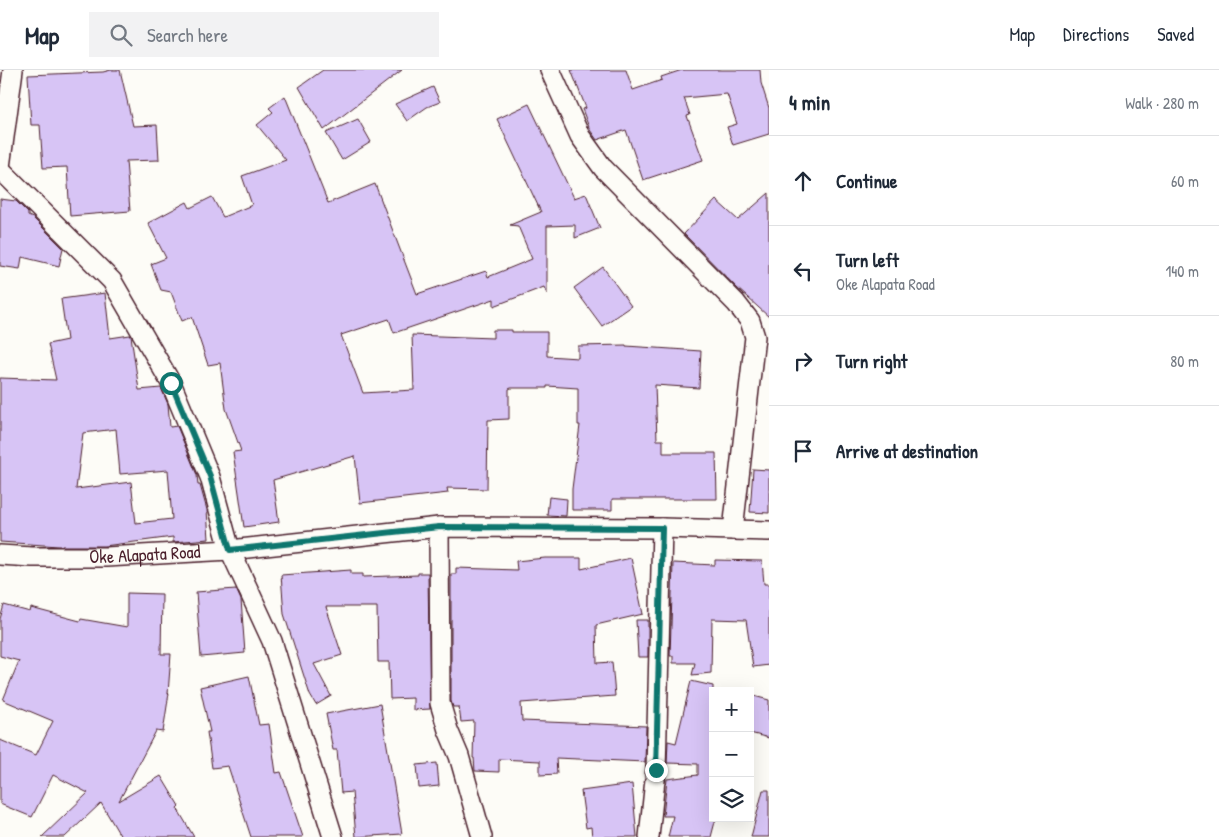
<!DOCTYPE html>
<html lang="en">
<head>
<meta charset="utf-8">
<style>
  :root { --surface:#fff; --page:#f2f2f3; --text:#1f2937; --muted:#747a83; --line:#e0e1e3 }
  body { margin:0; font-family:"Patrick Hand",sans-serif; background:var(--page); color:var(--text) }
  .controls { position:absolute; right:15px; bottom:15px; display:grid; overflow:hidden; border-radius:0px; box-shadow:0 5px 20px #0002 }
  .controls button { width:45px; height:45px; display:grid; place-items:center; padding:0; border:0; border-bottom:1px solid var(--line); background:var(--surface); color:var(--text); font:25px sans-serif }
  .stop { position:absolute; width:15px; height:15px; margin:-11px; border:4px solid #0f766e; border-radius:50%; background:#fff }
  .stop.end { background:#0f766e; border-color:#fff; box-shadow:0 1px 5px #0008 }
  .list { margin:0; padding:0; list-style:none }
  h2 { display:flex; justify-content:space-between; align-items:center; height:65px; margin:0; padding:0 20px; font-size:21px }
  h2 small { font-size:16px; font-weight:400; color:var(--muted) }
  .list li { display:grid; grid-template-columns:32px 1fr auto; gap:15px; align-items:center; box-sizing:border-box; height:90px; padding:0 20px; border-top:1px solid var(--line) }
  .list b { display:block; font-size:19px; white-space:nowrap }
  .list p { margin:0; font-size:16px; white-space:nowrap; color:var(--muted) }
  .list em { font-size:16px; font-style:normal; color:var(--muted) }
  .icon { flex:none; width:28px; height:28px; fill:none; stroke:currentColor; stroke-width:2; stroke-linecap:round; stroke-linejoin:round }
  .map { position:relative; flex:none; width:769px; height:767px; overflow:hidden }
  header { display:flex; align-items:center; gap:30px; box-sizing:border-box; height:70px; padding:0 25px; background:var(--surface); border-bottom:1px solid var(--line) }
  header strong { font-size:24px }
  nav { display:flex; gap:28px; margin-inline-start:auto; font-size:18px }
  .search { width:350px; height:45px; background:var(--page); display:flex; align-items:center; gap:12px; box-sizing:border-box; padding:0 18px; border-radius:0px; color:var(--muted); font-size:19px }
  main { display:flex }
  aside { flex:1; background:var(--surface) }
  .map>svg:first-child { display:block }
  .building { fill:#d7c4f5; stroke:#4a1f2b; fill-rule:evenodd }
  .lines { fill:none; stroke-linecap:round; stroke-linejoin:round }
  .minor-casing { stroke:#4a1f2b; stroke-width:22 }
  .minor { stroke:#fdfcf7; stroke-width:19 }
  .route { stroke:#0f766e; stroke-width:6 }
  .labels { text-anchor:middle; stroke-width:4; stroke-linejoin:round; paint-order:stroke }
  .street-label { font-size:18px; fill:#4a1f2b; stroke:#fdfcf7 }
</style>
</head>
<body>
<header>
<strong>Map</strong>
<div class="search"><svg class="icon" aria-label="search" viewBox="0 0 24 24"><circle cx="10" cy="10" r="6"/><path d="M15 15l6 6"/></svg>Search here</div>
<nav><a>Map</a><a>Directions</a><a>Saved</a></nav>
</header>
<main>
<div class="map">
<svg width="769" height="767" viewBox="0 0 769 767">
  <rect width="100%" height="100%" fill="#fdfcf7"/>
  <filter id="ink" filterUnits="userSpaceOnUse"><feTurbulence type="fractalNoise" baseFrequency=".02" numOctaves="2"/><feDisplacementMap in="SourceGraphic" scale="10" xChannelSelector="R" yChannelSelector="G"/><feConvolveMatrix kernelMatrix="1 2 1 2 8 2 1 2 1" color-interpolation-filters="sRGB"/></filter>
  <g filter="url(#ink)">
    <g class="building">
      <path d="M 111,0 L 120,0 L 133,56 L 157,55 L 159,90 L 126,91 L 130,141 L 70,146 L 67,97 L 43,98 L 40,55 L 31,55 L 28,5 L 103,2 Z"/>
      <path d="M 323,0 L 402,0 L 324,60 L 299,17 Z"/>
      <path d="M 571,0 L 626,0 L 633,20 L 662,10 L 661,7 L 682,0 L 760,0 L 761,13 L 769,38 L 769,64 L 733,75 L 727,57 L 737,54 L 727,24 L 684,28 L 690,45 L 687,46 L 703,90 L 643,110 L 626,60 L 597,70 L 590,60 L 582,39 L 586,38 Z"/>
      <path d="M 433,17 L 440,32 L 427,37 L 407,51 L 395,34 Z"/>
      <path d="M 285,26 L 328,133 L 375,114 L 417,224 L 486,201 L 488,207 L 532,189 L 518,156 L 510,155 L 541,142 L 497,49 L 529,34 L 574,128 L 586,124 L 600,158 L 575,168 L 575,155 L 547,156 L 547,224 L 544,217 L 494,236 L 494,229 L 394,263 L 389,249 L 341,265 L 363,323 L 414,320 L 412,265 L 493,268 L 493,260 L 512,260 L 512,262 L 547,262 L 547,286 L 578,288 L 578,276 L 626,275 L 626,276 L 701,281 L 699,318 L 655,315 L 657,370 L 663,370 L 663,383 L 716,383 L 717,429 L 612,429 L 612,440 L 572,440 L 572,419 L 580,355 L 578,355 L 578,318 L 547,316 L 547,318 L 511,318 L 509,319 L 509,349 L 488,350 L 487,419 L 447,418 L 448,423 L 360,433 L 355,386 L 273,410 L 279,452 L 244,457 L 233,382 L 241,381 L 226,339 L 220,293 L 208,295 L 192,247 L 182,251 L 171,222 L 161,220 L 151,194 L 166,188 L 148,153 L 187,132 L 190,138 L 212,127 L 223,147 L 252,135 L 242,106 L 286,90 L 257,55 L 273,42 L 269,38 Z"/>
      <path d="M 358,49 L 371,72 L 342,90 L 326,63 Z"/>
      <path d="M 769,123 L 769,247 L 737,218 L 684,164 L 716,130 L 738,150 Z"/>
      <path d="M 0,129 L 16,131 L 28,143 L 28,146 L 33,148 L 63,178 L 59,196 L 22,187 L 20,199 L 0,196 Z"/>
      <path d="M 603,197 L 631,236 L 602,256 L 574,218 Z"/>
      <path d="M 105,223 L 110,268 L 130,265 L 131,266 L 139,320 L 161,318 L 168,334 L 170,357 L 177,356 L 197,405 L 198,415 L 200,415 L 207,440 L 209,469 L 173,472 L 173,467 L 104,476 L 59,476 L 0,472 L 0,308 L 56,310 L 48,274 L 67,270 L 61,229 ZM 116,359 L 120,404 L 168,400 L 172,449 L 136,453 L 131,412 L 76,419 L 83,363 Z"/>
      <path d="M 753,399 L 769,400 L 769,443 L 750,442 Z"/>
      <path d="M 549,427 L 567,429 L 566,446 L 547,445 Z"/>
      <path d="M 545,488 L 581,488 L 581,499 L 631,488 L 643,544 L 596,555 L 597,593 L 612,592 L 615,626 L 521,633 L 522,651 L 646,656 L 645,692 L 556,688 L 557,704 L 540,705 L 540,691 L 499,689 L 499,702 L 475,701 L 474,688 L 473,688 L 474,651 L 461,652 L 459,637 L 453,637 L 451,631 L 451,504 L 456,504 L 456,498 L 517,500 L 516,491 Z"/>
      <path d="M 715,490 L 762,491 L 764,514 L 769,514 L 769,595 L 753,597 L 746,550 L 712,549 L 711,603 L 692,605 L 695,593 L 673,593 L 673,586 L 670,586 L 673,493 L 715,495 Z"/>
      <path d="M 351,500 L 351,504 L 363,504 L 363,507 L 418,505 L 418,503 L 428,503 L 430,639 L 413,640 L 413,628 L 390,629 L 389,592 L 378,592 L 377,537 L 326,537 L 342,585 L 314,594 L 331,626 L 316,635 L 310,625 L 284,544 L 281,505 Z"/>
      <path d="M 236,519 L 241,530 L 245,583 L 201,587 L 196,522 Z"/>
      <path d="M 127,523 L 162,524 L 161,584 L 171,584 L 168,624 L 169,623 L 163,662 L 156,661 L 119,731 L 161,706 L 179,736 L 177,738 L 194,767 L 121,767 L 101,733 L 65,767 L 42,767 L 88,723 L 53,705 L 32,747 L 0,734 L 0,670 L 36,685 L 53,651 L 3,630 L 19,591 L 0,586 L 0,549 L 4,535 L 30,542 L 31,538 L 80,551 L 81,549 L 127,557 Z"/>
      <path d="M 636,550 L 648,550 L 648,587 L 638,587 Z"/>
      <path d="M 249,606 L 259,655 L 269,654 L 276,703 L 281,702 L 303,767 L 251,767 L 228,696 L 212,698 L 207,662 L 210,662 L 200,617 Z"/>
      <path d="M 691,611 L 713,616 L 713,748 L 716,748 L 711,767 L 668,767 L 673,746 L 663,746 L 667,709 L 698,705 L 698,694 L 667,693 L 668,671 L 676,673 Z"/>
      <path d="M 750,625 L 769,630 L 769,668 L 750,663 Z"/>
      <path d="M 380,634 L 402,764 L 356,767 L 352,722 L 341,723 L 337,680 L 333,680 L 326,644 Z"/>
      <path d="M 437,693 L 439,716 L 419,718 L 417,695 Z"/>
      <path d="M 632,714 L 637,767 L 592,767 L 591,757 L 586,758 L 581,721 Z"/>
      <path d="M 763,720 L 769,720 L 769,767 L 751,767 Z"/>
    </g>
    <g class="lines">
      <g class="minor-casing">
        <g id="minor">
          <path d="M 550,0 L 580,66 L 603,98 L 736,233 L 750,251 L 755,267 L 733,460"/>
          <path d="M 0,97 L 13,0"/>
          <path d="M 0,99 L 112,211 L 171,313 L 210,407 L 230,480 L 272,571 L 333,767"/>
          <path d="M 439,457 L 440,633 L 448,660 L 459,686 L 482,767"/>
          <path id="s1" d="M 0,485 L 32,487 L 106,487 L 230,480 L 439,457 L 662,458 L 769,461"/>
          <path d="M 649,767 L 656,700 L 662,458"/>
        </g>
      </g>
      <use href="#minor" class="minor"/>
    </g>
  </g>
  <g class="lines" filter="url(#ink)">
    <path class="route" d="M 171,313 L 210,406 L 230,480 L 439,457 L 662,458 L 656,700"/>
  </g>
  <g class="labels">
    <g class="street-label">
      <text dy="6" stroke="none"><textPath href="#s1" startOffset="145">Oke Alapata Road</textPath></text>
    </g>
  </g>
</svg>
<div class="controls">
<button>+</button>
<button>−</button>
<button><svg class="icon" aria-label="layers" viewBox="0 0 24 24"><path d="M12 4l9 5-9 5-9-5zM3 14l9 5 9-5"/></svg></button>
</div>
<div class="stop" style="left:171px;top:313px"></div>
<div class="stop end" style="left:656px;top:700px"></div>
</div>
<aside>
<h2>4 min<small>Walk · 280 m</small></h2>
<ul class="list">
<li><svg class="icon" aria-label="ahead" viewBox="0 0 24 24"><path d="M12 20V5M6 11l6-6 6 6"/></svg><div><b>Continue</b></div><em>60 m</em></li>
<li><svg class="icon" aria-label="left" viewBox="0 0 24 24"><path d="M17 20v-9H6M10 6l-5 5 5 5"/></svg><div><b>Turn left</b><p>Oke Alapata Road</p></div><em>140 m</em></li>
<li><svg class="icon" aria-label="right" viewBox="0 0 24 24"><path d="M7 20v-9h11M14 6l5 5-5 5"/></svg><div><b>Turn right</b></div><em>80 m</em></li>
<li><svg class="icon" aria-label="arrive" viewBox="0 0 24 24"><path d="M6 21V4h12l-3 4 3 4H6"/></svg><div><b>Arrive at destination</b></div></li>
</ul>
</aside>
</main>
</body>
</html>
